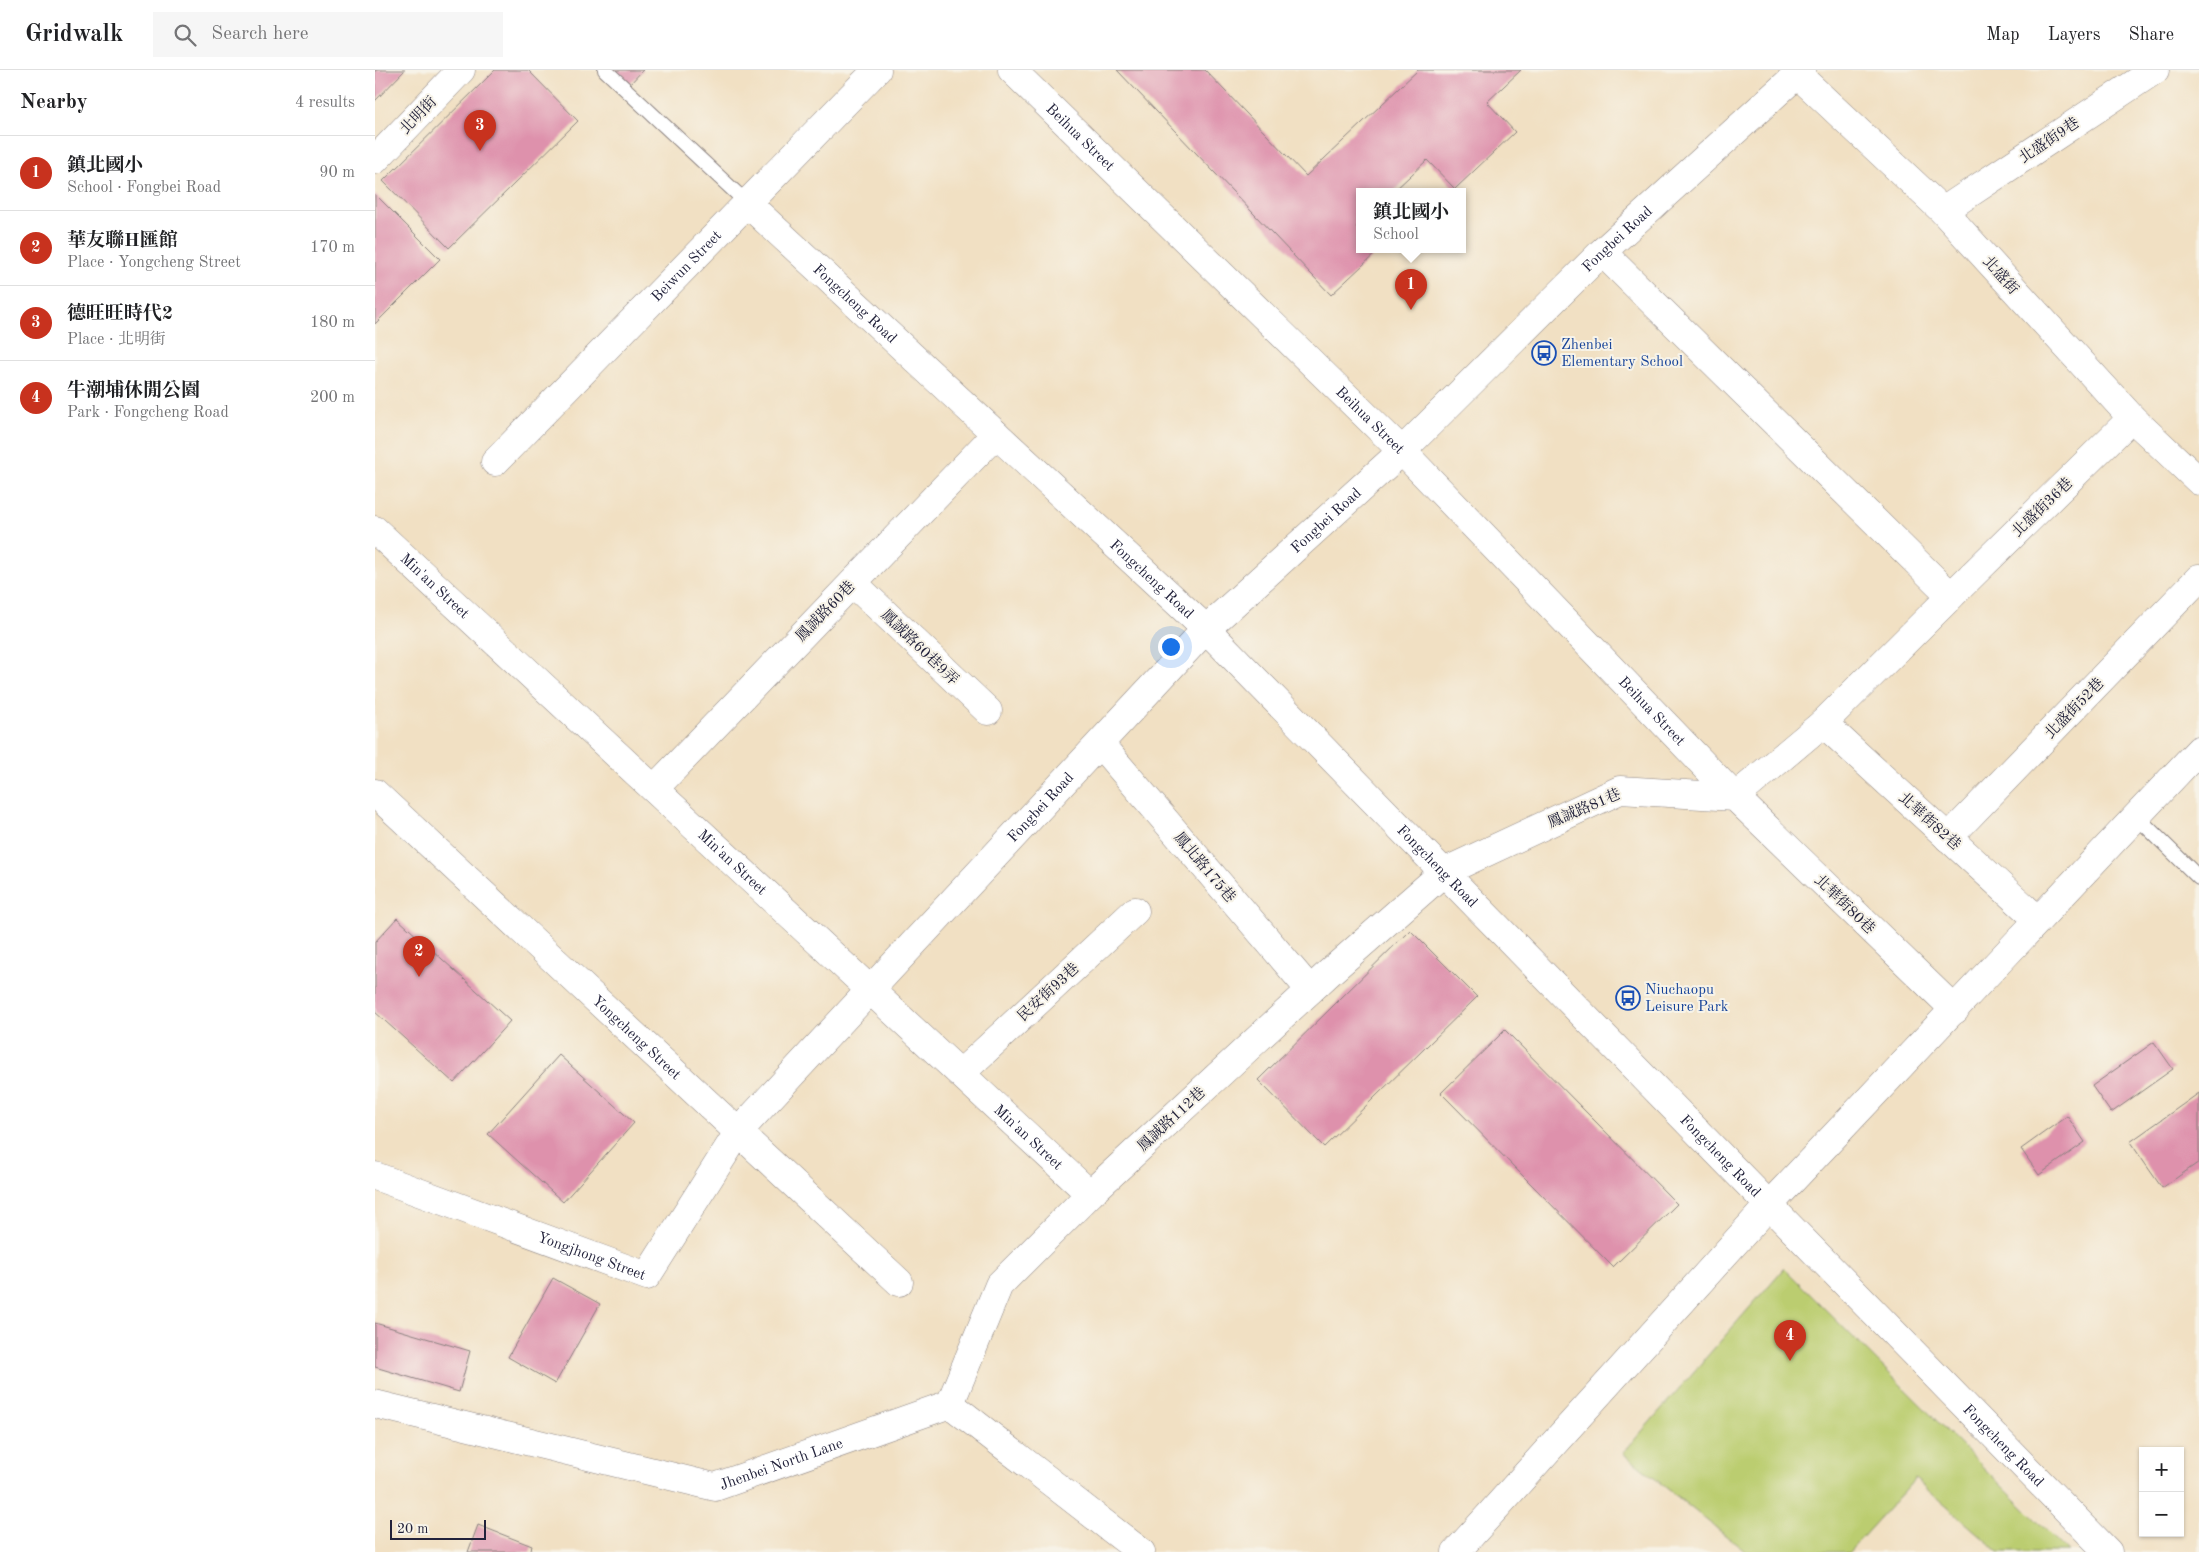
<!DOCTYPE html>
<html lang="en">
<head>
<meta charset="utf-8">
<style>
  :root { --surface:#fff; --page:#f6f6f6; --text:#202124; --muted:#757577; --line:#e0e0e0; --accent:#c8321e }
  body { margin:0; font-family:"Old Standard TT","Noto Serif TC",serif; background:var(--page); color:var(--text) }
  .controls { position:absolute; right:15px; bottom:15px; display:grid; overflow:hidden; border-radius:0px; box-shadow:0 1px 4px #0004 }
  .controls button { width:45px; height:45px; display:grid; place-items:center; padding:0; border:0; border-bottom:1px solid var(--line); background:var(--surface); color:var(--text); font:25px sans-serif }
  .scale { position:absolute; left:15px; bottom:12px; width:96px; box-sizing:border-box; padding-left:5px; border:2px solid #22223b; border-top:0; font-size:14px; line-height:18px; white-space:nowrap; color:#22223b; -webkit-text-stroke:4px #f7f3e8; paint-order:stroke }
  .you { position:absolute; left:795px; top:576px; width:18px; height:18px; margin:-12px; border:4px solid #fff; border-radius:50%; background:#1a73e8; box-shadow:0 0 0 8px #1a73e833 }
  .badge { display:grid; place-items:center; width:32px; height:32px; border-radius:50%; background:var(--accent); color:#fff; font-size:16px; font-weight:700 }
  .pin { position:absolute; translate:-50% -41px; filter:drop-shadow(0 1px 2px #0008) }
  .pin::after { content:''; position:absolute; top:26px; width:18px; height:15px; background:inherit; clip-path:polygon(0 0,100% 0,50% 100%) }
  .popup { position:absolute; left:981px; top:118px; width:110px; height:65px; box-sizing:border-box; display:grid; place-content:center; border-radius:0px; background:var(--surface); filter:drop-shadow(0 1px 4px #0005); font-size:16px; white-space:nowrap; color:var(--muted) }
  .popup b { font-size:19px; color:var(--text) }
  .popup::after { content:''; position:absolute; left:50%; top:100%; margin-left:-10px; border:10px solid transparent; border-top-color:var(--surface) }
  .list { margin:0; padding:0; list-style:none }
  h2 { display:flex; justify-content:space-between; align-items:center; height:65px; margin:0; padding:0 20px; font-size:21px }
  h2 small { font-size:16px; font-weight:400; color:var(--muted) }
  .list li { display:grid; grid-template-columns:32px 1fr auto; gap:15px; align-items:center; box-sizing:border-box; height:75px; padding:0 20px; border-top:1px solid var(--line) }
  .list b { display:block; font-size:19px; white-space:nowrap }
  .list p { margin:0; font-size:16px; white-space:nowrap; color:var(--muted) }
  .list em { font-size:16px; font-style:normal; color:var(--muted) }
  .icon { flex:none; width:28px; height:28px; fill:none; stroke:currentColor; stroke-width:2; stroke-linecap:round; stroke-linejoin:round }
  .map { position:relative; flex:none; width:1824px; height:1482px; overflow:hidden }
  header { display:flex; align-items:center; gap:30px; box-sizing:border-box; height:70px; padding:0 25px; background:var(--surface); border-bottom:1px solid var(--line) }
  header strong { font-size:24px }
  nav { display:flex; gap:28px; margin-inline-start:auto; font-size:18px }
  .search { width:350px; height:45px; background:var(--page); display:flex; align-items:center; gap:12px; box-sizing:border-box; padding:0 18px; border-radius:0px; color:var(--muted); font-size:19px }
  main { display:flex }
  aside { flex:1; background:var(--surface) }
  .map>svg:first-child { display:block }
  .green { fill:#bbcd6f; stroke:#6e7855 }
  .building { fill:#de91ac }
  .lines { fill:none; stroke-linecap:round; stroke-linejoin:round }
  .lane-casing { stroke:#8a817f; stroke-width:16 }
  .street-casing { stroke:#8a817f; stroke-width:29 }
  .lane { stroke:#fff; stroke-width:14 }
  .street { stroke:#fff; stroke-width:28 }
  .labels { text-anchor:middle; stroke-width:4; stroke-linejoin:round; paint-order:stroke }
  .street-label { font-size:15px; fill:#22223b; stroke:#f7f3e8 }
  .transit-label { font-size:15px; fill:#164399; stroke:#f7f3e8; text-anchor:start }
</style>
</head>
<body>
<header>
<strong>Gridwalk</strong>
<div class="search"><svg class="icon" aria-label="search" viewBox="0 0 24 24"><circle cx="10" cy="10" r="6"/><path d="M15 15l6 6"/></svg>Search here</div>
<nav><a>Map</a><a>Layers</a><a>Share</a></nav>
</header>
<main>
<aside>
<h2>Nearby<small>4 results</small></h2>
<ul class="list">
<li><span class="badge">1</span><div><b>鎮北國小</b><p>School · Fongbei Road</p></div><em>90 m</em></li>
<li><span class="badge">2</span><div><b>華友聯H匯館</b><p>Place · Yongcheng Street</p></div><em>170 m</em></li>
<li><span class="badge">3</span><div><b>德旺旺時代2</b><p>Place · 北明街</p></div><em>180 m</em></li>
<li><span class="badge">4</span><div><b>牛潮埔休閒公園</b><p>Park · Fongcheng Road</p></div><em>200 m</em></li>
</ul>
</aside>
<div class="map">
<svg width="1824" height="1482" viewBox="0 0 1824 1482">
  <rect width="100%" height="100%" fill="#f7f3e8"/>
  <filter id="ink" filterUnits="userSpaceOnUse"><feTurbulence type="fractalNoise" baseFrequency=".02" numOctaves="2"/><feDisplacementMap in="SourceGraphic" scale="10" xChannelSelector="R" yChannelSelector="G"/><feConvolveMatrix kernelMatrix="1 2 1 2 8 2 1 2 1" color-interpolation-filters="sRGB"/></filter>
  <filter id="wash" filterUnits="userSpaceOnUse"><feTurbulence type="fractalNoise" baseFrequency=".0096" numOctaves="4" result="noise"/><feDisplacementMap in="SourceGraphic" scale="20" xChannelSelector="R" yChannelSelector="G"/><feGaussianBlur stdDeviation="1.12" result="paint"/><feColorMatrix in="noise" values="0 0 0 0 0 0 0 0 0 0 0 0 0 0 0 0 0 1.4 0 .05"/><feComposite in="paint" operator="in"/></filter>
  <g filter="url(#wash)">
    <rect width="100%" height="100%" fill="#f1e0c3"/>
    <path class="green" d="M 1409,1198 L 1693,1482 L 1624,1482 L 1540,1409 L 1474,1482 L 1371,1482 L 1248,1383 Z"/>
    <g id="blocks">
      <g class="building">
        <path d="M 0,0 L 30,0 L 0,31 Z"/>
        <path d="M 120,0 L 153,0 L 203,51 L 74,178 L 8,111 Z"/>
        <path d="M 238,0 L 268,0 L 254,15 Z"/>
        <path d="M 742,0 L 830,0 L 931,106 L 1043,0 L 1146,0 L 1112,32 L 1140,62 L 1080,119 L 1052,90 L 1019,121 L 985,121 L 985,153 L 981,157 L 985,160 L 985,179 L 1004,180 L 956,225 Z"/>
        <path d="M 0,124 L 65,189 L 0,254 Z"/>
        <path d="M 22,848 L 135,951 L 79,1013 L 0,942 L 0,872 Z"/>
        <path d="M 1035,860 L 1102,927 L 949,1077 L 883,1010 Z"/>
        <path d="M 1130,960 L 1302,1134 L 1238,1197 L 1066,1023 Z"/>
        <path d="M 1779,972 L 1798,999 L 1736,1043 L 1717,1016 Z"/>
        <path d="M 184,985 L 259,1053 L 188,1132 L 113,1064 Z"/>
        <path d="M 1824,1023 L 1824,1092 L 1787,1118 L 1755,1072 Z"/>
        <path d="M 1692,1046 L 1710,1072 L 1664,1105 L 1646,1079 Z"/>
        <path d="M 178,1208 L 225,1234 L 180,1314 L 133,1287 Z"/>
        <path d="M 0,1253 L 95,1281 L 84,1322 L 0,1297 Z"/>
        <path d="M 103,1455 L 157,1476 L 155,1482 L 93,1482 Z"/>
      </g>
    </g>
  </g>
  <g filter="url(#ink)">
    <use href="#blocks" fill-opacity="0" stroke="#8a817f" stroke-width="1"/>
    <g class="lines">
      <g class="lane-casing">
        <g id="lane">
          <path d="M 230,0 L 371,132"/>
          <path d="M 1761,746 L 1824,808"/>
        </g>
      </g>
      <g class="street-casing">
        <g id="street">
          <path id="s1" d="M 637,0 L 1027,381 L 1360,727 L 1448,653 L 1576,526 L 1227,182"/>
          <path d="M 1422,4 L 1568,141 L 1757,348 L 1824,411"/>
          <path d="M 0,90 L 86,0"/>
          <path id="s2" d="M 371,132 L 831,559 L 1733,1482"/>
          <path d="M 1568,141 L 1780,0"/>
          <path id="s3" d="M 120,392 L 502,0"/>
          <path id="s4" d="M 0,460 L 715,1124"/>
          <path d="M 478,513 L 613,641"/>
          <path d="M 1576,526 L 1757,348"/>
          <path d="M 1448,653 L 1663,850"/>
          <path d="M 725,674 L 935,920"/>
          <path d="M 279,719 L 621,364"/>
          <path id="s5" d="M 0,723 L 524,1212"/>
          <path d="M 1573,768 L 1824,508"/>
          <path d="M 586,1003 L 760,841"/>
          <path id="s6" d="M 0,1106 L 272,1206 L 364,1061 L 831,559 L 1027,381 L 1227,182 L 1427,0"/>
          <path id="s7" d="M 0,1334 L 340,1417 L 575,1334 L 766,1482"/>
          <path d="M 575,1334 L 624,1215 L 715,1124 L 955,902 L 1069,802 L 1245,720 L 1360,727 L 1580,940"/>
          <path d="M 1081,1482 L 1394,1135 L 1824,680"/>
        </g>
      </g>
      <use href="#lane" class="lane"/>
      <use href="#street" class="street"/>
    </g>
  </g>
  <defs>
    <g id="bus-ring" transform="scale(1.25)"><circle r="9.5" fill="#f7f3e8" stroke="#1a4fb4" stroke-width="1.5"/><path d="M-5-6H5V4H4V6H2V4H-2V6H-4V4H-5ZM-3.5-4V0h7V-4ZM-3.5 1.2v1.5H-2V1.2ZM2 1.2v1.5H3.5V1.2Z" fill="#1a4fb4"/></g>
  </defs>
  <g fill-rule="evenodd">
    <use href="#bus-ring" x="1169" y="283"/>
    <use href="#bus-ring" x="1253" y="928"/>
  </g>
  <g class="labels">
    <g class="street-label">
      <text transform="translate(43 45) rotate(-46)" y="5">北明街</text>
      <text dy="5" stroke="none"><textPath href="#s1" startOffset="96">Beihua Street</textPath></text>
      <text transform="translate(1674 70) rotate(-34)" y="5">北盛街9巷</text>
      <text dy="5" stroke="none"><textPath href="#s6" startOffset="1714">Fongbei Road</textPath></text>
      <text dy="5" stroke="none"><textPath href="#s3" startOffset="274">Beiwun Street</textPath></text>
      <text transform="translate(1626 205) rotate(48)" y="5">北盛街</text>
      <text dy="5" stroke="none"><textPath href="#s2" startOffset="149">Fongcheng Road</textPath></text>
      <text dy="5" stroke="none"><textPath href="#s1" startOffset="501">Beihua Street</textPath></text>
      <text transform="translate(1667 437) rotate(-44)" y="5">北盛街36巷</text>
      <text dy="5" stroke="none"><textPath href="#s6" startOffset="1309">Fongbei Road</textPath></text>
      <text dy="5" stroke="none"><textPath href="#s2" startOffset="554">Fongcheng Road</textPath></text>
      <text dy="5" stroke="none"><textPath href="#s4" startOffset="82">Min'an Street</textPath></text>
      <text transform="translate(450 541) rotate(-46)" y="5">鳳誠路60巷</text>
      <text transform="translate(545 577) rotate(44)" y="5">鳳誠路60巷9弄</text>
      <text transform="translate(1699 638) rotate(-46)" y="5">北盛街52巷</text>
      <text dy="5" stroke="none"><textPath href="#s1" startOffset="906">Beihua Street</textPath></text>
      <text dy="5" stroke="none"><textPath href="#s6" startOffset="904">Fongbei Road</textPath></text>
      <text transform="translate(1209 738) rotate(-23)" y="5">鳳誠路81巷</text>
      <text transform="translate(1555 751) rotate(42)" y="5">北華街82巷</text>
      <text dy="5" stroke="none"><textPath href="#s4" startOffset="488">Min'an Street</textPath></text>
      <text dy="5" stroke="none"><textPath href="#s2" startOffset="959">Fongcheng Road</textPath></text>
      <text transform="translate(830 797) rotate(50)" y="5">鳳北路175巷</text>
      <text transform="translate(1470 834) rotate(44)" y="5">北華街80巷</text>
      <text transform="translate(673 922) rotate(-43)" y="5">民安街93巷</text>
      <text dy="5" stroke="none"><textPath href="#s5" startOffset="358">Yongcheng Street</textPath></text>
      <text transform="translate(796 1049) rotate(-43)" y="5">鳳誠路112巷</text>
      <text dy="5" stroke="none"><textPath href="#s4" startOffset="892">Min'an Street</textPath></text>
      <text dy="5" stroke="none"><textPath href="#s2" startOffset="1364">Fongcheng Road</textPath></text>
      <text dy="5" stroke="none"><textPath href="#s6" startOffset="231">Yongjhong Street</textPath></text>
      <text dy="5" stroke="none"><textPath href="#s2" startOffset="1769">Fongcheng Road</textPath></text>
      <text dy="5" stroke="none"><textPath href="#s7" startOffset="420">Jhenbei North Lane</textPath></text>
    </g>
    <g class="transit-label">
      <text x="1186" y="279">Zhenbei<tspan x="1186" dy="17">Elementary School</tspan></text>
      <text x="1270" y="924">Niuchaopu<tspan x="1270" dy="17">Leisure Park</tspan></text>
    </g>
  </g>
</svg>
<div class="controls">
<button>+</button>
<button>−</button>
</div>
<div class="scale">20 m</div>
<div class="you"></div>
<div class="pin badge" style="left:1036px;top:240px">1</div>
<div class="popup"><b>鎮北國小</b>School</div>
<div class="pin badge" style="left:44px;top:907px">2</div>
<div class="pin badge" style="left:105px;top:81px">3</div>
<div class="pin badge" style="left:1415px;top:1291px">4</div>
</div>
</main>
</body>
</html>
